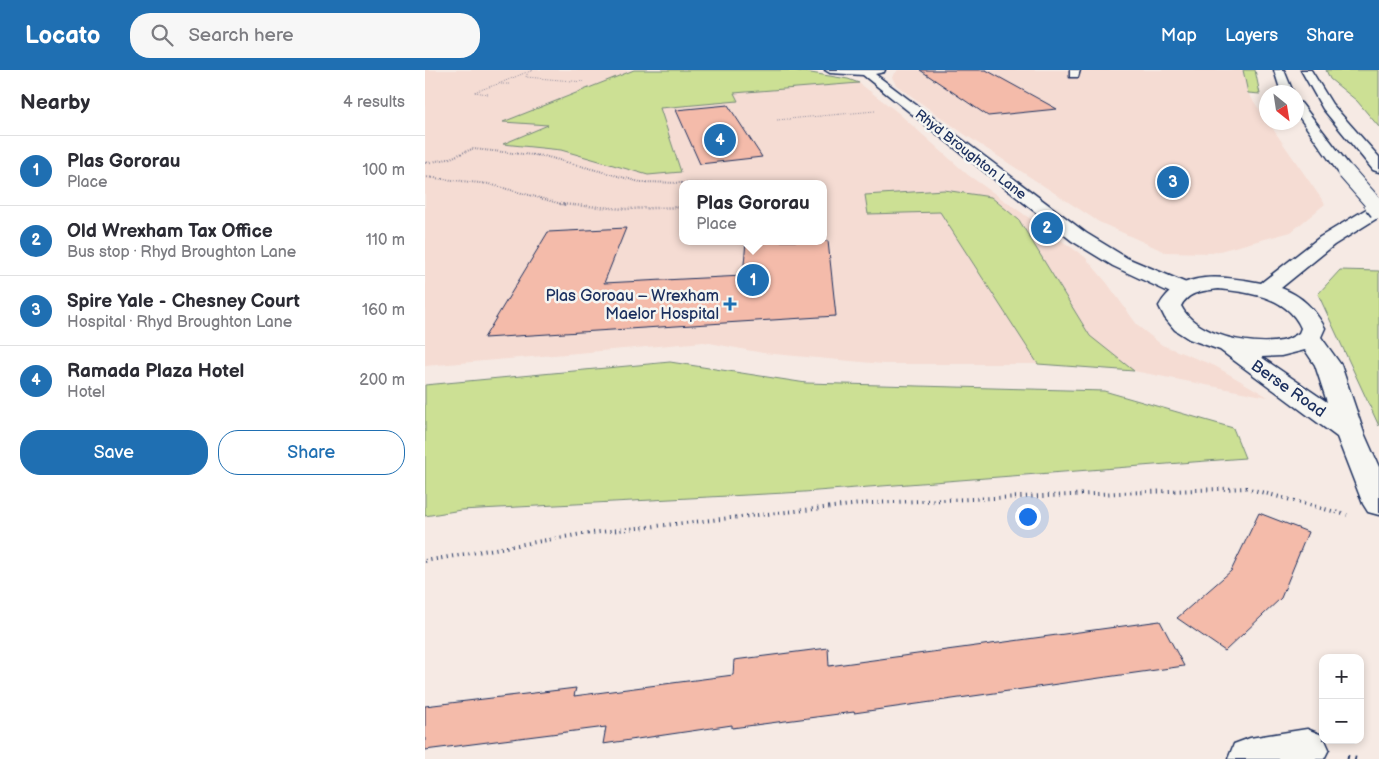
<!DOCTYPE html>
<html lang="en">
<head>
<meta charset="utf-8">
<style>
  :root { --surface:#fff; --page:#f7f7f7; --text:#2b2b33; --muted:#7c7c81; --line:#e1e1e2; --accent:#1f6fb2 }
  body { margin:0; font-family:"Balsamiq Sans",sans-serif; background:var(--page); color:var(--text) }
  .controls { position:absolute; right:15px; bottom:15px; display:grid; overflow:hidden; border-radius:10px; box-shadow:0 2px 8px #0003 }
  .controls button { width:45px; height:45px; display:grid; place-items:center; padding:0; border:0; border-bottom:1px solid var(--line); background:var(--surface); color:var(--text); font:25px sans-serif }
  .compass { position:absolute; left:834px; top:15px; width:45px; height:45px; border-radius:50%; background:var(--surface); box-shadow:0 2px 8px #0003; rotate:150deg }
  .you { position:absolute; left:602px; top:446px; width:18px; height:18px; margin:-12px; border:4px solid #fff; border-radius:50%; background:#1a73e8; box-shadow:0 0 0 8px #1a73e833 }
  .badge { display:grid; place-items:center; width:32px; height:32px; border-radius:50%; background:var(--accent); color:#fff; font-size:16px; font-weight:700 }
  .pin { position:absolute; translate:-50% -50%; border:2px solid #fff; box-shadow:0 1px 5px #0006 }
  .popup { position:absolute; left:254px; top:110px; width:148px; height:65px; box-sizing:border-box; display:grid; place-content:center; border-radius:10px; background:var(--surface); filter:drop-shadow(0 1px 4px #0005); font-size:16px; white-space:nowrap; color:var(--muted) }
  .popup b { font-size:19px; color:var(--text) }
  .popup::after { content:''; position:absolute; left:50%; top:100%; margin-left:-10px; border:10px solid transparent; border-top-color:var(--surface) }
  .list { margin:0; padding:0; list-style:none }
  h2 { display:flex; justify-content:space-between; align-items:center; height:65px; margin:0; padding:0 20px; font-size:21px }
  h2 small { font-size:16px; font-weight:400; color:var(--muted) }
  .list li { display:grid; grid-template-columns:32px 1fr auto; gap:15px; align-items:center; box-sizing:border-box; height:70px; padding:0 20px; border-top:1px solid var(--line) }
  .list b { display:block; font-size:19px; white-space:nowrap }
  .list p { margin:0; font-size:16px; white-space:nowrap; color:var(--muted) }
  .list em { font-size:16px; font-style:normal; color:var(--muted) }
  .actions { display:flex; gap:10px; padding:15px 20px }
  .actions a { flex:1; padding:11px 0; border:1px solid var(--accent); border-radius:20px; text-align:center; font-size:18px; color:var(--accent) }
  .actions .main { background:var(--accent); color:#fff }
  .icon { flex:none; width:28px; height:28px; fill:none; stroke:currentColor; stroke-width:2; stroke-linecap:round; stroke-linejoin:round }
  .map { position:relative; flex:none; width:954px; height:689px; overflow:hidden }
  header { display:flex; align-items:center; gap:30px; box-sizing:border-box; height:70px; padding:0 25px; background:var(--accent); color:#fff }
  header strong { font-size:24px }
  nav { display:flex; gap:28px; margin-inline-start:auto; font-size:18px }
  .search { width:350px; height:45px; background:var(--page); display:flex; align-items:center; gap:12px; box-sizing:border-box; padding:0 18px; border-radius:20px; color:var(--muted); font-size:19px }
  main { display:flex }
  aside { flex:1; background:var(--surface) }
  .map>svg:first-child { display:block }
  .built { fill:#f5dcd3; fill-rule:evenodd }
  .green { fill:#cce094; stroke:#748879 }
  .building { fill:#f4bbaa; stroke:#1b2f5e }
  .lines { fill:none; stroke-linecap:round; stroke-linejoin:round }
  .minor-casing { stroke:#1b2f5e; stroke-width:3 }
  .major-casing { stroke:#1b2f5e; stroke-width:3 }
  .highway-casing { stroke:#1b2f5e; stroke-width:3 }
  .path-far4 { stroke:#1b2f5e; stroke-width:1; stroke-dasharray:0.5 2; stroke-linecap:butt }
  .path-far3 { stroke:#1b2f5e; stroke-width:2; stroke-dasharray:0.5 2; stroke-linecap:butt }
  .path-far2 { stroke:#1b2f5e; stroke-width:2.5; stroke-dasharray:0.5 2.5; stroke-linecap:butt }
  .path-far1 { stroke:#1b2f5e; stroke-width:4; stroke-dasharray:1 4.5; stroke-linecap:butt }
  .path { stroke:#1b2f5e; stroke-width:4.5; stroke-dasharray:2 5.5; stroke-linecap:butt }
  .minor { fill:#f6f6f2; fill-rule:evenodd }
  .major { fill:#f6f6f2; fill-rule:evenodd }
  .highway { fill:#f6f6f2; fill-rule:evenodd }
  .highway-bridge-far1-casing { stroke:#1b2f5e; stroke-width:18; stroke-linecap:butt }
  .highway-bridge-casing { stroke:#1b2f5e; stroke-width:22; stroke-linecap:butt }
  .highway-bridge-far1 { stroke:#f6f6f2; stroke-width:16 }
  .highway-bridge { stroke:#f6f6f2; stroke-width:19 }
  .poi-dot { fill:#1f6fb2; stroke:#f6f6f2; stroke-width:2 }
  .labels { text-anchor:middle; stroke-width:5; stroke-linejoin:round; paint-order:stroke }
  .far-street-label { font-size:14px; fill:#1b2f5e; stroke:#f6f6f2 }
  .poi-label { font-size:16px; fill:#1b2f5e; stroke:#f6f6f2; text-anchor:end }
  .street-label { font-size:16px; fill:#1b2f5e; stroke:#f6f6f2 }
</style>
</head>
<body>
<header>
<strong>Locato</strong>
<div class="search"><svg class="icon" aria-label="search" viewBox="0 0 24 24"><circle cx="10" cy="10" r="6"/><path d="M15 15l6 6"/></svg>Search here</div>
<nav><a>Map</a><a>Layers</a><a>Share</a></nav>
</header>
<main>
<aside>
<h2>Nearby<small>4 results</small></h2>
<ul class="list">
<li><span class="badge">1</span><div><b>Plas Gororau</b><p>Place</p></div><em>100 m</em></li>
<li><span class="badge">2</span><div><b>Old Wrexham Tax Office</b><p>Bus stop · Rhyd Broughton Lane</p></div><em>110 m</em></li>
<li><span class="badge">3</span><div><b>Spire Yale - Chesney Court</b><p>Hospital · Rhyd Broughton Lane</p></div><em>160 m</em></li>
<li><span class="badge">4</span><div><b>Ramada Plaza Hotel</b><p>Hotel</p></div><em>200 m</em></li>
</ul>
<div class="actions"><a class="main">Save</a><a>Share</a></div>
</aside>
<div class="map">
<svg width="954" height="689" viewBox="0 0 954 689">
  <rect width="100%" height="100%" fill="#f6eae4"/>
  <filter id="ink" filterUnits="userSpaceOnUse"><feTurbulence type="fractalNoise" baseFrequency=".02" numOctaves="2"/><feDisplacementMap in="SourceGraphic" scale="10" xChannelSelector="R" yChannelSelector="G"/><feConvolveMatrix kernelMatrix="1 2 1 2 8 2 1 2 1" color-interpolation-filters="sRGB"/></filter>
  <g filter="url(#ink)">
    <g class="built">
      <path d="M 0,0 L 367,0 L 423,9 L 434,13 L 471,41 L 543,105 L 660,187 L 682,213 L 713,256 L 737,275 L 790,296 L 843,327 L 709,301 L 613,294 L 458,294 L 338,283 L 279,272 L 0,296 ZM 258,114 L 398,114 L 398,171 L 258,171 Z"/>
      <path d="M 473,0 L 818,0 L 823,23 L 900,134 L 866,162 L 787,183 L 740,182 L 674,152 L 542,66 L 471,15 L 467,7 Z"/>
    </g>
    <g class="green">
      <path d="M 209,0 L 367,0 L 423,9 L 434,13 L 309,23 L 313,31 L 235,38 L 256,102 L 223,105 L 136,80 L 78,74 L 123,55 L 78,52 Z"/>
      <path d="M 818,0 L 830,0 L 835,24 L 823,23 Z"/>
      <path d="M 901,0 L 954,0 L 954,57 L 932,31 L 905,9 Z"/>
      <path d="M 519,120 L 566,127 L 594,150 L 665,266 L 709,301 L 613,294 L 515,142 L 443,144 L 440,125 Z"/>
      <path d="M 915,200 L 954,201 L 954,356 L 893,224 Z"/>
      <path d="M 245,292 L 381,313 L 679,321 L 808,358 L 820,388 L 379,422 L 36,440 L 0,446 L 0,315 Z"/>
    </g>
    <g class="building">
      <path d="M 495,0 L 561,0 L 632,39 L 563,46 Z"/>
      <path d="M 303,35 L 337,87 L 275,94 L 251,40 Z"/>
      <path d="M 201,158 L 179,213 L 318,206 L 321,171 L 403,171 L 411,246 L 59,268 L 123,162 Z"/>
      <path d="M 834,443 L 883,462 L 856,528 L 800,581 L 752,548 L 806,501 Z"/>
      <path d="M 735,551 L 759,596 L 429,643 L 429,642 L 307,658 L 307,655 L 178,674 L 181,657 L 0,680 L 0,636 L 151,618 L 149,626 L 308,605 L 309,590 L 403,578 L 404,596 Z"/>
    </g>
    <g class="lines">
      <g class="minor-casing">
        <g id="minor">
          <path d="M 400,0 L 460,0 L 459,2 L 450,4 L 661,163 L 702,188 L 766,215 L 769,220 L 766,225 L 758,226 L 750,225 L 688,196 L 647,171 L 438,5 L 405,3 Z"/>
          <path d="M 645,0 L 655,0 L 653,7 L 645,7 Z"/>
          <path d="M 882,659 L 897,665 L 898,670 L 900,670 L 904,679 L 899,689 L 803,689 L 809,674 L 825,668 Z"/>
        </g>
      </g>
      <g class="major-casing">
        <path id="major" d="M 954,134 L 954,147 L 909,175 L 856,218 C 877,226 889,238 900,258 L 896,267 L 916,295 L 939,363 L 954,397 L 954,445 L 943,442 L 938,434 L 912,367 L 795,280 L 764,269 L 750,260 L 740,248 L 734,236 C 754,199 800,206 836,213 L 895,167 L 948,135 ZM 794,219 C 825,223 862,226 876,258 L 874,263 C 869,266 863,270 857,271 C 826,276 771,266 756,236 C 764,221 779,221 794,219 ZM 880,280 L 890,295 L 902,332 L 836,287 L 856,286 Z"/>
      </g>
      <g class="highway-casing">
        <g id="highway">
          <path d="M 849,0 L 859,0 L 868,22 L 856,22 Z"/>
          <path d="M 876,0 L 886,0 L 907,34 L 954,87 L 954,102 L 948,100 L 898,39 Z"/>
          <path d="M 872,32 L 876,33 L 927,99 L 929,102 L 927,105 L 915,105 L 872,44 Z"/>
        </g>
      </g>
      <g class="path-far4">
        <path d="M 108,0 L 103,2 L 101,7 L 159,12"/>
        <path d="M 84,14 L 73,14 L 102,2"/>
        <path d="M 63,24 L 49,22 L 73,14"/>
        <path d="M 352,50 L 450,41"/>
      </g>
      <g class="path-far3">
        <path d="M 0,93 L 23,89 L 47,79 L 119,86 L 215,112 L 303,114"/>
        <path d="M 0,107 L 64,114 L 140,135"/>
      </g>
      <path class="path-far2" d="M 135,134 L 200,139 L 258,137"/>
      <path class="path-far1" d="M 0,491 L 157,464 L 445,433 L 821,418 L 922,445"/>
      <path class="path" d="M 922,687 L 931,689"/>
      <use href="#minor" class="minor"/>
      <use href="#major" class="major"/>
      <use href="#highway" class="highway"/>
      <g class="highway-bridge-far1-casing">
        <path id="highway-bridge-far1" d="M 921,102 L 950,135"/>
      </g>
      <g class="highway-bridge-casing">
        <path id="highway-bridge" d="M 949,134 L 954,140"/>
      </g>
      <use href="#highway-bridge-far1" class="highway-bridge-far1"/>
      <use href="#highway-bridge" class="highway-bridge"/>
    </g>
  </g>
  <path class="poi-dot" d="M302.5 226.5h5v5h5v5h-5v5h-5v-5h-5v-5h5z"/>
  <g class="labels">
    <g class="far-street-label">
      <text transform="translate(546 84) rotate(38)" y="5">Rhyd Broughton Lane</text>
    </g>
    <g class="poi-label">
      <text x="294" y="231">Plas Goroau – Wrexham<tspan x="294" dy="18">Maelor Hospital</tspan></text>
    </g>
    <g class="street-label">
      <text transform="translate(864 318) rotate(35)" y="6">Berse Road</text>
    </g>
  </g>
</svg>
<div class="controls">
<button>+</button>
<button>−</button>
</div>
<svg class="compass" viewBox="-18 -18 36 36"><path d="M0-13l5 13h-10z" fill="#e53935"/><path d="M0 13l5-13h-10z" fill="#7c7c81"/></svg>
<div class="you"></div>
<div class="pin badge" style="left:328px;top:210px">1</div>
<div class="popup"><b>Plas Gororau</b>Place</div>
<div class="pin badge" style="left:622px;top:158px">2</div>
<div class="pin badge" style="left:748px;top:112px">3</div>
<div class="pin badge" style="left:295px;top:70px">4</div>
</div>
</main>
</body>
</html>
